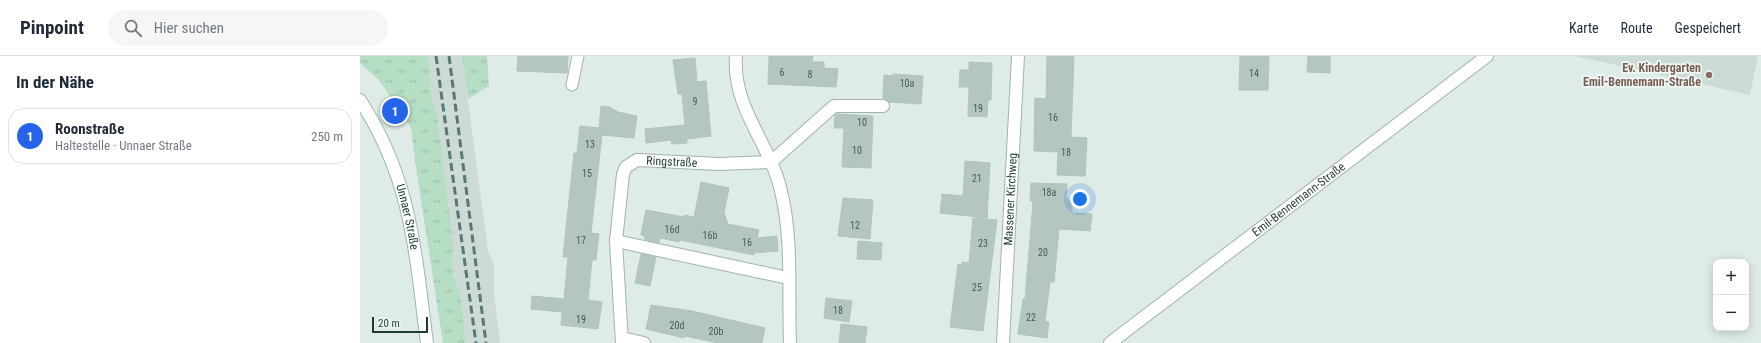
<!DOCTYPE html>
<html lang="de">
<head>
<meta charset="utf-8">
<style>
  :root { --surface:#fff; --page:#f6f6f7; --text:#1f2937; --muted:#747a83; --line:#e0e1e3; --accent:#2563eb }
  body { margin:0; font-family:"Roboto Condensed",sans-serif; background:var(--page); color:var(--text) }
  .controls { position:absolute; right:12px; bottom:12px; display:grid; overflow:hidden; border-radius:8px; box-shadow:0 2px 10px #0003 }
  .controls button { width:36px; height:36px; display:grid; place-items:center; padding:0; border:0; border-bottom:1px solid var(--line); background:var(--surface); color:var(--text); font:20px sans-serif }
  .scale { position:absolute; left:12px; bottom:10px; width:56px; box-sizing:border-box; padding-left:4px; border:2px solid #1f3c36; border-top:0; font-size:11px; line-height:14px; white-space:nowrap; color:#1f3c36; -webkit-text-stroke:3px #eff7f4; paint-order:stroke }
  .you { position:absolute; left:720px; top:143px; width:14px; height:14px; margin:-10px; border:3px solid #fff; border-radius:50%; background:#1a73e8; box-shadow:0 0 0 6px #1a73e833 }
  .badge { display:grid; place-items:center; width:26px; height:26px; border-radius:50%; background:var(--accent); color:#fff; font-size:13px; font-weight:700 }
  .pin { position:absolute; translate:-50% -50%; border:2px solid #fff; box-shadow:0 1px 4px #0006 }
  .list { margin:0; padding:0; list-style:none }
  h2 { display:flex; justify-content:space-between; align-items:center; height:52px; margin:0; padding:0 16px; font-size:17px }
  h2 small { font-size:13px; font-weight:400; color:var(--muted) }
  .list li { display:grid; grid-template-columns:26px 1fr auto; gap:12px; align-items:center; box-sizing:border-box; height:56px; margin:0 8px 8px; padding:0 8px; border:1px solid var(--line); border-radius:16px }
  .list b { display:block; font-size:15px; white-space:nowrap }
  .list p { margin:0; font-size:13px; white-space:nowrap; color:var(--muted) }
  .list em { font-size:13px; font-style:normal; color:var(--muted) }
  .icon { flex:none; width:22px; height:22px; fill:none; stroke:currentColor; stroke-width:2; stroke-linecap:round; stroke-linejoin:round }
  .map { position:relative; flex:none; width:1401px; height:287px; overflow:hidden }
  header { display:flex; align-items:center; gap:24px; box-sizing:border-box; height:56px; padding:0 20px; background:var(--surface); border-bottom:1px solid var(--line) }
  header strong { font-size:19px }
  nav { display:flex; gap:22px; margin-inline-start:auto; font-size:14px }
  .search { width:280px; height:36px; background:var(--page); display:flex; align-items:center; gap:10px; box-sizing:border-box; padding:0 14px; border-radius:22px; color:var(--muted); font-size:15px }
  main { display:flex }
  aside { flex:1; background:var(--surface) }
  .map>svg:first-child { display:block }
  .built { fill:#ccdbd5 }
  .grass { fill:url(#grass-tufts) }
  .building { fill:#b3c6c0; stroke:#b0c5be }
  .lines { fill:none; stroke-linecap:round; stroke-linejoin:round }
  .lane-casing { stroke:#a1b3ae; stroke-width:13 }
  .street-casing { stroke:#a1b3ae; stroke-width:14 }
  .secondary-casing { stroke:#9db7b0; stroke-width:14 }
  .lane { stroke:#fff; stroke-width:11 }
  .street { stroke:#fff; stroke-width:12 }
  .secondary { stroke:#fff; stroke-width:12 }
  .rail { stroke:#597872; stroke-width:3; stroke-dasharray:8 4; stroke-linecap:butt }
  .education-dot { fill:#8d6e63; stroke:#eff7f4; stroke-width:1.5 }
  .labels { text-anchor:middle; stroke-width:3.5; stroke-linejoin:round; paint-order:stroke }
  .number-label { font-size:10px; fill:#445e58 }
  .education-label { font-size:12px; font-weight:bold; fill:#785e54; stroke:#eff7f4; text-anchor:end }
  .street-label { font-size:12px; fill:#1f3c36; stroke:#eff7f4 }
</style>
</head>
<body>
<header>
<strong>Pinpoint</strong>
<div class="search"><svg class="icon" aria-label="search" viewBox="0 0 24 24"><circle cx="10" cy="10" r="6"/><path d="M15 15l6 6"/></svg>Hier suchen</div>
<nav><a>Karte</a><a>Route</a><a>Gespeichert</a></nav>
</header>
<main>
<aside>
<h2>In der Nähe<small></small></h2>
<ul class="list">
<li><span class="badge">1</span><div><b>Roonstraße</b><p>Haltestelle · Unnaer Straße</p></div><em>250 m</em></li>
</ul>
</aside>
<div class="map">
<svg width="1401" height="287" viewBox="0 0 1401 287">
  <defs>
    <pattern id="grass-tufts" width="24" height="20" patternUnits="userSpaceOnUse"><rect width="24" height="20" fill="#b5dec4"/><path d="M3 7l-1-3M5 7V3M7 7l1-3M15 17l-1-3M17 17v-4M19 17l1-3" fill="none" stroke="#9bbfa9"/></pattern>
  </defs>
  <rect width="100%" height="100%" fill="#deebe6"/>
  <g class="built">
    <path d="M 68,0 L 102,0 L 128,195 L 134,210 L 134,238 L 140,287 L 106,287 L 100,236 L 94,223 L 92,208 L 94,194 L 77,57 L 71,42 L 69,29 Z"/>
    <path d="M 1215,0 L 1398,0 L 1390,39 Z"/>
  </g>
  <g class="grass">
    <path d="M 0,0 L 68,0 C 71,22 68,35 77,57 L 94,194 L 92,208 L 94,223 L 100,236 L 106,287 L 83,287 L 57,118 L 51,72 L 19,24 L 0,7 Z"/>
    <path d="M 102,0 L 127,0 L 129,30 L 108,43 Z"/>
  </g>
  <g class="building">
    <path d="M 158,0 L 208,0 L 207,17 L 157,15 Z"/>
    <path d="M 409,0 L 453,0 L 452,6 L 464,6 L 464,12 L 478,13 L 476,31 L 408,28 Z"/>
    <path d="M 687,0 L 714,0 L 711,81 L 727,82 L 725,120 L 697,119 L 698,96 L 674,95 L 675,42 L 686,43 Z"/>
    <path d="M 880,0 L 909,0 L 908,34 L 879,34 Z"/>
    <path d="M 948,0 L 970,0 L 970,17 L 947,16 Z"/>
    <path d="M 335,2 L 337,26 L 346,25 L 351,80 L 327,83 L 327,87 L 312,88 L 311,84 L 286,87 L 285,73 L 325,69 L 322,38 L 318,38 L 313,4 Z"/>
    <path d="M 609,6 L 632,7 L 631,44 L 628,44 L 627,61 L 608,60 L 609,31 L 599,31 L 600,14 L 609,14 Z"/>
    <path d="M 533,18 L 563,20 L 561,48 L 529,46 L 523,42 L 524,19 L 533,20 Z"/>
    <path d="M 241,50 L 250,51 L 258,56 L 277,60 L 274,82 L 242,79 L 231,177 L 239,178 L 236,204 L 232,204 L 228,244 L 242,246 L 238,273 L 201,269 L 202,256 L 171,253 L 172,240 L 204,243 L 208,201 L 203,201 L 214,97 L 217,97 L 220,70 L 239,72 Z"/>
    <path d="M 477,58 L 513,60 L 511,112 L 482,111 L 484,72 L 474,72 L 475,59 Z"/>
    <path d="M 605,105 L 630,107 L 627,162 L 580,157 L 582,138 L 603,140 Z"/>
    <path d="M 341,126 L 369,132 L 364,157 L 368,168 L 399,174 L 397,182 L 417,180 L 418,195 L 394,197 L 394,199 L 320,184 L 319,186 L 300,182 L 299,187 L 284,183 L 285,180 L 281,179 L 286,154 L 324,161 L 324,159 L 334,161 Z"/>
    <path d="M 671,127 L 707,128 L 706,141 L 712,147 L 712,157 L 732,158 L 730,175 L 699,173 L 694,226 L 690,226 L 685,265 L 689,266 L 687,282 L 658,278 L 663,243 L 665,243 L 673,147 L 670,144 Z"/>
    <path d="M 483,142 L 513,144 L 510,183 L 478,180 Z"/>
    <path d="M 613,162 L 637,164 L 623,275 L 590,271 L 598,208 L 602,209 L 602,206 L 609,207 Z"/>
    <path d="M 498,185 L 522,187 L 521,204 L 497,203 Z"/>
    <path d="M 281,198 L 296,201 L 290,230 L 275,227 Z"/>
    <path d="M 466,242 L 492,245 L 489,266 L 464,262 Z"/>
    <path d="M 291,249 L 332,255 L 405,272 L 402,287 L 358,287 L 325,280 L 324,282 L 286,273 Z"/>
    <path d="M 481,268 L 507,271 L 505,287 L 479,287 Z"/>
  </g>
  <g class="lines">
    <g class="lane-casing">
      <path id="lane" d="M 212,29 L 218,0"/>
    </g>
    <g class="street-casing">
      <g id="street">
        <path d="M 376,0 C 372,52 410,87 421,135 C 433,184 428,237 430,287"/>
        <path d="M 256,185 L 428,222"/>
        <path d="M 262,282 L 284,287"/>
        <path id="s1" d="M 262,287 L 256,185 L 263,118 L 266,111 L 277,104 L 359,108 L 411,106 L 474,50 L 523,50"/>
        <path id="s2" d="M 643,287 L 658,0"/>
        <path id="s3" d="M 750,287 L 1127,0"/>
      </g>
    </g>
    <g class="secondary-casing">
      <g id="secondary">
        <path id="s4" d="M 0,44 C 52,124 55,196 67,287"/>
      </g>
    </g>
    <use href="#lane" class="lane"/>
    <use href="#street" class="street"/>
    <use href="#secondary" class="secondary"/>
    <g class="rail">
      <path d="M 76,0 L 116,287"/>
      <path d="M 89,0 L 126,287"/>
    </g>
  </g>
  <circle class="education-dot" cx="1349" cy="19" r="4"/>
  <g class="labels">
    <g class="number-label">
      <text x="422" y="20">6</text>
      <text x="894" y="21">14</text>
      <text x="450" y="22">8</text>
      <text x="547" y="31">10a</text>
      <text x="335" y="49">9</text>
      <text x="618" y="56">19</text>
      <text x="693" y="65">16</text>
      <text x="502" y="70">10</text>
      <text x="230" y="92">13</text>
      <text x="497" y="98">10</text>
      <text x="706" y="100">18</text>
      <text x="227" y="121">15</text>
      <text x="617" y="126">21</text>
      <text x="689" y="140">18a</text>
      <text x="495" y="173">12</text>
      <text x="312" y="177">16d</text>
      <text x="350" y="183">16b</text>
      <text x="221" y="188">17</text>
      <text x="387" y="190">16</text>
      <text x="623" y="191">23</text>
      <text x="683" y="200">20</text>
      <text x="617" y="235">25</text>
      <text x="478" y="258">18</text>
      <text x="671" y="265">22</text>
      <text x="221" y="267">19</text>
      <text x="317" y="273">20d</text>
      <text x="356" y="279">20b</text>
    </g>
    <g class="education-label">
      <text x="1341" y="16">Ev. Kindergarten<tspan x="1341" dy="14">Emil-Bennemann-Straße</tspan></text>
    </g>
    <g class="street-label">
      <text dy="4" stroke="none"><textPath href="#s1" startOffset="225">Ringstraße</textPath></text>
      <text dy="4" stroke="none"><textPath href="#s3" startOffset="237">Emil-Bennemann-Straße</textPath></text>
      <text dy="4" stroke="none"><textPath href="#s2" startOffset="144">Massener Kirchweg</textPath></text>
      <text dy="4" stroke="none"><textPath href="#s4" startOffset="127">Unnaer Straße</textPath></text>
    </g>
  </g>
</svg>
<div class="controls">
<button>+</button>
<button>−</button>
</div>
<div class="scale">20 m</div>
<div class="you"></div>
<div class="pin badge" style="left:35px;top:55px">1</div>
</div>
</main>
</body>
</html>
